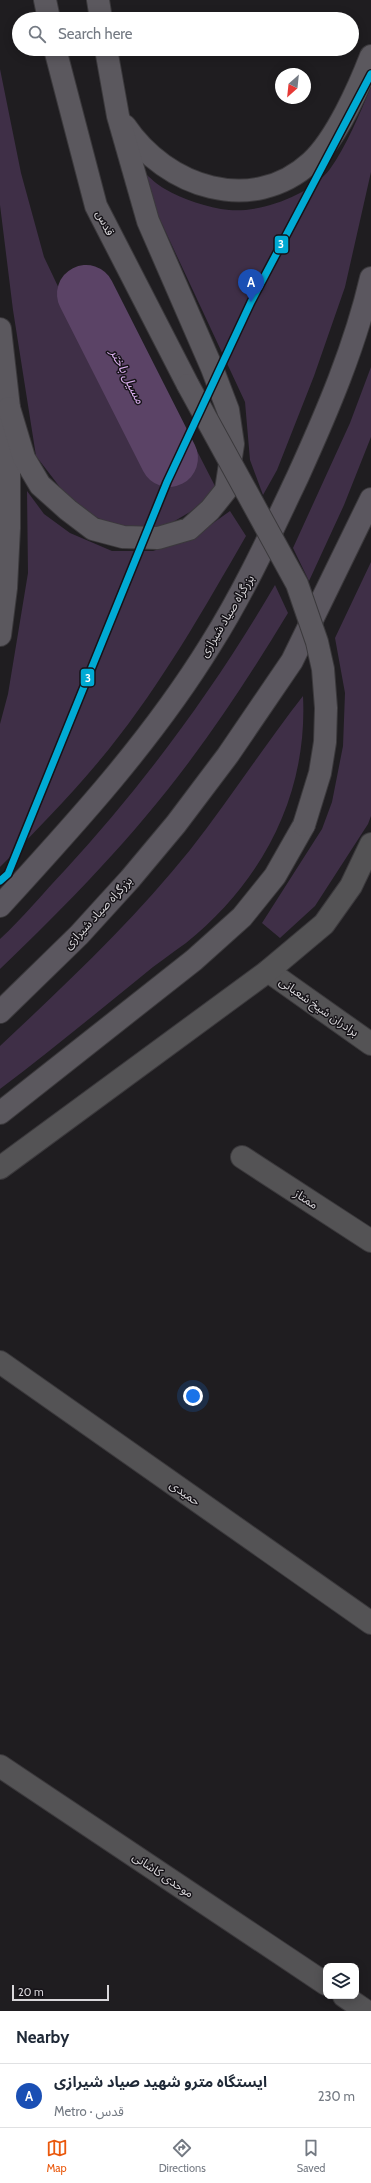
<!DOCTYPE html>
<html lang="en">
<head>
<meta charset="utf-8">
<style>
  :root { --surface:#fff; --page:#f6f6f7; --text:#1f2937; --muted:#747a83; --line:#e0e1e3; --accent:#ea580c }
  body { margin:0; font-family:Cabin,"Noto Sans Arabic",sans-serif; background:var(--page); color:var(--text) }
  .controls { position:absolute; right:12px; bottom:12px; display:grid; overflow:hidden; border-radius:8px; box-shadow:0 2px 10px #0003 }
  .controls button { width:36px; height:36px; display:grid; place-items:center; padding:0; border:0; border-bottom:1px solid var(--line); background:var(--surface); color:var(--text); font:20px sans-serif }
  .compass { position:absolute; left:275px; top:68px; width:36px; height:36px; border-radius:50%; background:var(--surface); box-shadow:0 2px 10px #0003; rotate:207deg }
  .scale { position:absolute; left:12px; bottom:10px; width:97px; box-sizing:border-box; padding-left:4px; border:2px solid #d9d7da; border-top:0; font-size:11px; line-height:14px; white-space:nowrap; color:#d9d7da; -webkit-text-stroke:3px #161318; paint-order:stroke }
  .you { position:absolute; left:193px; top:1396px; width:14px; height:14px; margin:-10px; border:3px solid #fff; border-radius:50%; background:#1a73e8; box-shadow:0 0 0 6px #1a73e833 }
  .badge { display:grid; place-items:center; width:26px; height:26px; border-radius:50%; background:var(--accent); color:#fff; font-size:13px; font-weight:700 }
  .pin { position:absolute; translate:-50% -33px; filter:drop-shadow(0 1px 2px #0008) }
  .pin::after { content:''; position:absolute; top:21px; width:14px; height:12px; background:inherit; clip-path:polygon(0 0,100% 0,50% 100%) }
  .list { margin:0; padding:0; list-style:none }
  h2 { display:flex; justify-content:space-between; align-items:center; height:52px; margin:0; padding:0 16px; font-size:17px }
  h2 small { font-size:13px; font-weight:400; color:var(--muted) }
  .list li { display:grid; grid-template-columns:26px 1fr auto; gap:12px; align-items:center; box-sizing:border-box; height:64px; padding:0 16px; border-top:1px solid var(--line) }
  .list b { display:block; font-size:15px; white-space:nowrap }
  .list p { margin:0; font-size:13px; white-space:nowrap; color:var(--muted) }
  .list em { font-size:13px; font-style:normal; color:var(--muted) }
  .icon { flex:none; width:22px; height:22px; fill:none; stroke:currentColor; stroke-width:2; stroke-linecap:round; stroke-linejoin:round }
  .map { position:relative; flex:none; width:371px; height:2011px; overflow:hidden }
  .search { position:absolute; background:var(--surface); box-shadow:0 2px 10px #0003; left:12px; right:12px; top:12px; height:44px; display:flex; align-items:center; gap:10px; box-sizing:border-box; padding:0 14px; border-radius:22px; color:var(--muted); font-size:15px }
  .sheet { height:116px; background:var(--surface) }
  nav { display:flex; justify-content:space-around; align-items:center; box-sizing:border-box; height:56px; border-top:1px solid var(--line); background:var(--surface); font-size:11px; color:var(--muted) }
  nav a { display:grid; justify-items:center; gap:2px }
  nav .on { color:var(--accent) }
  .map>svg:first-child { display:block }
  .green { fill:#3f2f47 }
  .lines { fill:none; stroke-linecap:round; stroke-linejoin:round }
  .river { stroke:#5b4366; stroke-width:58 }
  .street-casing { stroke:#3b393c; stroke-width:24 }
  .primary-casing { stroke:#3b393c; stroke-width:24 }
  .highway-casing { stroke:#3b393c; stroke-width:24 }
  .street { stroke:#545355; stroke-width:22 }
  .primary { stroke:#5b585e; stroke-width:22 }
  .highway { stroke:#5b575f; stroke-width:22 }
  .primary-bridge-casing { stroke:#3b393c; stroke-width:24; stroke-linecap:butt }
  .primary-bridge { stroke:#5b585e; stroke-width:22 }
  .metro-1-casing { stroke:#161318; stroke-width:10 }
  .metro-1 { stroke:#00aad4; stroke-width:7 }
  .labels { text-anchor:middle; stroke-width:3; stroke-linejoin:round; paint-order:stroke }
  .street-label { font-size:12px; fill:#d9d7da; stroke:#161318 }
  .water-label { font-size:13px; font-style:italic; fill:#d7aceb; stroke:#161318 }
  .line-badge { stroke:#161318; stroke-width:1.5 }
  .badge-label { font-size:11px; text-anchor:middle; font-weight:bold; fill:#fff }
</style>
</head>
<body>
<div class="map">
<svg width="371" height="2011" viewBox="0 0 371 2011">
  <rect width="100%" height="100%" fill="#1f1d20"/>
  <g class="green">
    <path d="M 0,69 L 21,173 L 44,257 L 147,474 L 195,447 L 217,490 L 190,512 L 166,526 L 133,528 L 108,523 L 86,512 L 69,499 L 36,456 L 13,310 L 0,205 Z"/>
    <path d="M 371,87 L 371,172 L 345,287 L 314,376 L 277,470 L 263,495 L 250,460 L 245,402 L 155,209 L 143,172 C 150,177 157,185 165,189 C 182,199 208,208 229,210 C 261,213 310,195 330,169 C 346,147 360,113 371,87 Z"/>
    <path d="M 371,367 L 371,437 L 344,505 L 309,581 L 293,548 L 350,423 Z"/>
    <path d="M 27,491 L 44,514 L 70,533 L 112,551 L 153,551 L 195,536 L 230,511 L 246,536 C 204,609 162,683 109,749 C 75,791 38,829 0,867 L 0,724 L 8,694 L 28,573 Z"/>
    <path d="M 371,562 L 371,816 L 368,824 L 315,906 L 280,938 L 262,923 L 322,829 L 332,802 L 343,746 L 345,693 L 335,638 Z"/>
    <path d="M 275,585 L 288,613 C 257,664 225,714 189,762 C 134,836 67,905 0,969 L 0,939 C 23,918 43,893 65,870 C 145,783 215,688 275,585 Z"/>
    <path d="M 303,696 C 308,795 262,882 186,943 C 171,954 156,964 142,976 C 95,1014 48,1053 0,1089 L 0,1046 C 66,984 133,921 190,850 C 229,800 264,746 303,696 Z"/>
  </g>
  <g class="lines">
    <path class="river" d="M 86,294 L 169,458"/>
    <g class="street-casing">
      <g id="street">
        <path d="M 268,971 L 371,1044"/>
        <path d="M 242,1157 L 371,1241"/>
        <path d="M 0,1168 L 268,971 L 324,924 L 351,886 L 371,844"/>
        <path d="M 0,1362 L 371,1623"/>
        <path d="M 0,1766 L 326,1984"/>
        <path d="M 344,1996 L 366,2011"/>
      </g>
    </g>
    <g class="primary-casing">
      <g id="primary">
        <path d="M 45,0 L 49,19"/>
        <path d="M 98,0 L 101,19"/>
        <path d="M 55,49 L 96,206 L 188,385"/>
        <path d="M 125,126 C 166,187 252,216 311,162 C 336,139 359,87 371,56"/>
        <path d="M 0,329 L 9,408 L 9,528 L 6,588 L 0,635"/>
        <path d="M 9,408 L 24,458 L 40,485 L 68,510 L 93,529 L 123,537 L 158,538 L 189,529 L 210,510 L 226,490 L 233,444 L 228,410 L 212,368 L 148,221 L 118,116 L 106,49"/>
        <path d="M 0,1113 L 194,960 L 242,917 L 275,876 L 304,825"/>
      </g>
    </g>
    <g class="highway-casing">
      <g id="highway">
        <path d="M 0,906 C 76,823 152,740 211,644 C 245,590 271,533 298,476 C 327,412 355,347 371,278"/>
        <path d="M 0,1012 L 79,935 L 130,879 L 176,824 L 228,755 L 292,661 L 371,499"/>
      </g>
    </g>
    <use href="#street" class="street"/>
    <use href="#primary" class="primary"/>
    <use href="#highway" class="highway"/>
    <g class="primary-bridge-casing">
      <path id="primary-bridge" d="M 188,385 L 297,584 L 317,642 L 323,669 L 326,708 L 325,742 L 320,773 L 304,825"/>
    </g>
    <use href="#primary-bridge" class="primary-bridge"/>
    <g class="metro-1-casing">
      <path id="metro-1" d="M 0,881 L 8,874 L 167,482 L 251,302 L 371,74"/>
    </g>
    <use href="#metro-1" class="metro-1"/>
  </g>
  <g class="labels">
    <g class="street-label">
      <text transform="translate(105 223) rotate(63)" y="4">قدس</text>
      <text transform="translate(227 616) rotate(-59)" y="4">بزرگراه صیاد شیرازی</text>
      <text transform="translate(98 913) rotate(-47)" y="4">بزرگراه صیاد شیرازی</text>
      <text transform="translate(319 1007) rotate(35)" y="4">برادران شیخ شعبانی</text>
      <text transform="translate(306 1199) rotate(33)" y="4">ممتاز</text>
      <text transform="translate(185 1493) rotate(35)" y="4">حمیدی</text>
      <text transform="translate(163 1875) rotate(34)" y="4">موحدی کاشانی</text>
    </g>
    <g class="water-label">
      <text transform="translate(128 376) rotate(63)" y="5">مسیل باختر</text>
    </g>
  </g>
  <g class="line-badge">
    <rect x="274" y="235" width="15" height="19" rx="4" fill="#00aad4"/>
    <rect x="80" y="668" width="15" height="19" rx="4" fill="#00aad4"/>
  </g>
  <g class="badge-label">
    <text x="281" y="248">3</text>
    <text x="88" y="682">3</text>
  </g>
</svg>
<div class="controls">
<button><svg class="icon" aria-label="layers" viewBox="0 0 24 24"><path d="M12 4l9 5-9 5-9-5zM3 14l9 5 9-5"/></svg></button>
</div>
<svg class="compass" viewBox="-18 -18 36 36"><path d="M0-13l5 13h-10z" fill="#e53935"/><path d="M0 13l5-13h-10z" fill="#747a83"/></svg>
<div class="scale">20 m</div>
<div class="you"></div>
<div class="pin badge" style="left:251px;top:302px;background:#1a4fb4">A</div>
<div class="search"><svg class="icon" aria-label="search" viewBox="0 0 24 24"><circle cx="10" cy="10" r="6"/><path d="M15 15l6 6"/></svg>Search here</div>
</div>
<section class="sheet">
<h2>Nearby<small></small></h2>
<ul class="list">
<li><span class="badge" style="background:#1a4fb4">A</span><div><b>ایستگاه مترو شهید صیاد شیرازی</b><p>Metro · قدس</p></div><em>230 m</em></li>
</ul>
</section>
<nav>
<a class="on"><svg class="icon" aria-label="map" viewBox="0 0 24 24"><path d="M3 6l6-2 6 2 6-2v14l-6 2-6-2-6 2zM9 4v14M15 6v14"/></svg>Map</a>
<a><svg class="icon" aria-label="directions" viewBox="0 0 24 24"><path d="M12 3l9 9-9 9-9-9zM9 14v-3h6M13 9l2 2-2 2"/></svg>Directions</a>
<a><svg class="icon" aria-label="saved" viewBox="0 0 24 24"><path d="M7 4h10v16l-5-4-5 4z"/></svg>Saved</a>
</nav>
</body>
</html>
